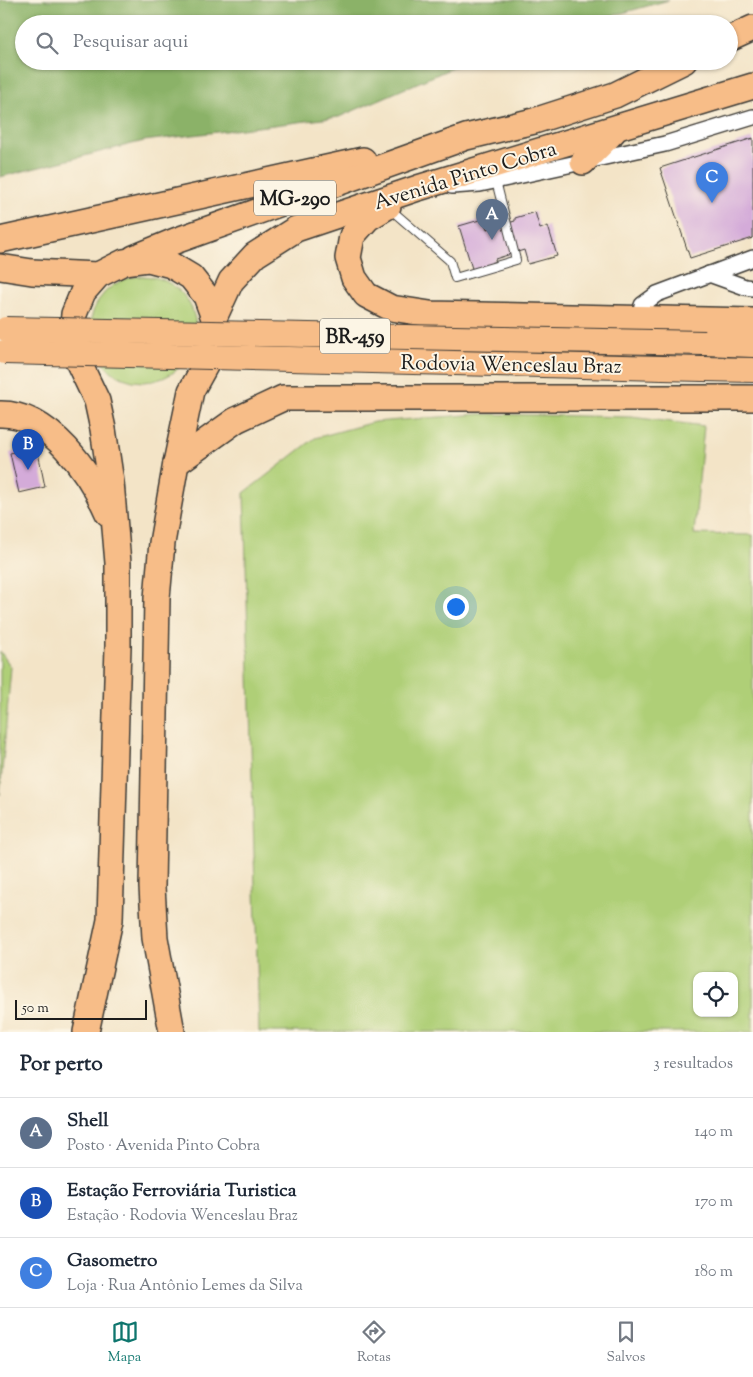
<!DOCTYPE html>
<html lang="pt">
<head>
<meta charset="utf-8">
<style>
  :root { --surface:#fff; --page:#f6f6f7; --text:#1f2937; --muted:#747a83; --line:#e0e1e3; --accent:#0f766e }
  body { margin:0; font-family:"Sorts Mill Goudy",serif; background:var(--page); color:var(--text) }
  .controls { position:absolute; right:15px; bottom:15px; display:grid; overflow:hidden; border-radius:10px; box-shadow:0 1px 4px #0004 }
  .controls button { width:45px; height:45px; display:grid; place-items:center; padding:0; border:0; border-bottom:1px solid var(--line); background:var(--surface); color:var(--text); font:25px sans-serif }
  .scale { position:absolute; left:15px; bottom:12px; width:132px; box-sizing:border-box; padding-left:5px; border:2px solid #1c1c1c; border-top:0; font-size:14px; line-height:18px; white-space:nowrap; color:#1c1c1c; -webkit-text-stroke:4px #fcf5e5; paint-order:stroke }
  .you { position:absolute; left:455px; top:606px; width:18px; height:18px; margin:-12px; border:4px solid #fff; border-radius:50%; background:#1a73e8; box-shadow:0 0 0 8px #1a73e833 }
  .badge { display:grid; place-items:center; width:32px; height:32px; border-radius:50%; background:var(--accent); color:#fff; font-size:16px; font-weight:700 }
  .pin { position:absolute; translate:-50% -41px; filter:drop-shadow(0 1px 2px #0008) }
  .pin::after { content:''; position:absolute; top:26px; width:18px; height:15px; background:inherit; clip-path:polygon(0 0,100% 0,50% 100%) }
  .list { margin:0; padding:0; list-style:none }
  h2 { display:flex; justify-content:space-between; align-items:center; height:65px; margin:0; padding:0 20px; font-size:21px }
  h2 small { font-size:16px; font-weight:400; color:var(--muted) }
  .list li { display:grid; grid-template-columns:32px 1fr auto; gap:15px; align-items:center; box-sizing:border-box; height:70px; padding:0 20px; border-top:1px solid var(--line) }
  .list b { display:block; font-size:19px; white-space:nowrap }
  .list p { margin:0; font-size:16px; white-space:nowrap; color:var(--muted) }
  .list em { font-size:16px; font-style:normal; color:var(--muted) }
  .icon { flex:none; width:28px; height:28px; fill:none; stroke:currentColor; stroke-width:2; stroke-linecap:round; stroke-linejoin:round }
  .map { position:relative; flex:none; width:753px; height:1032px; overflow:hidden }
  .search { position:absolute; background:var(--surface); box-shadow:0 1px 4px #0004; left:15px; right:15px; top:15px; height:55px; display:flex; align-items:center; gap:12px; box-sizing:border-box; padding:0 18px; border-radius:28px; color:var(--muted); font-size:19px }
  .sheet { height:275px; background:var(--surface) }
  nav { display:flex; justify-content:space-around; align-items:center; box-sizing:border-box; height:70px; border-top:1px solid var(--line); background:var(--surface); font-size:14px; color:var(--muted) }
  nav a { display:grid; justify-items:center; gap:2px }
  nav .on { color:var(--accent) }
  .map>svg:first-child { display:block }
  .green { fill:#afcf77; stroke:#66764a; fill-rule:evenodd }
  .forest { fill:#8bb268; stroke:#546742 }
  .building { fill:#d4abd9 }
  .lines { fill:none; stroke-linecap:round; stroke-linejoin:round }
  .service-casing { stroke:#3c3a36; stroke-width:10 }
  .minor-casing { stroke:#3c3a36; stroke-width:18 }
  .primary-casing { stroke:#3c3a36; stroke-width:26 }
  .trunk-casing { stroke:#3c3a36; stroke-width:28 }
  .service { stroke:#fff; stroke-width:8 }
  .minor { stroke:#fff; stroke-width:15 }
  .primary { stroke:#f7bd88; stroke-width:24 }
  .trunk { stroke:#f7bd88; stroke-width:25 }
  .primary-bridge-casing { stroke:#3c3a36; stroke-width:26; stroke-linecap:butt }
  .primary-bridge { stroke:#f7bd88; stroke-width:24 }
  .labels { text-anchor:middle; stroke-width:4; stroke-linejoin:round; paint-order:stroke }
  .shield { fill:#fcf5e5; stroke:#5f5d58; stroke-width:1 }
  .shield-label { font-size:20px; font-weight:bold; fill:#1c1c1c }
  .street-label { font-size:21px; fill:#1c1c1c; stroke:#fcf5e5 }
</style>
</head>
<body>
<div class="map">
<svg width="753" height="1032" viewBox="0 0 753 1032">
  <rect width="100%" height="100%" fill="#fcf5e5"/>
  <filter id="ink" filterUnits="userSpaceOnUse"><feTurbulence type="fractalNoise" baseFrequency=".02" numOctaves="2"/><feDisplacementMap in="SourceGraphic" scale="10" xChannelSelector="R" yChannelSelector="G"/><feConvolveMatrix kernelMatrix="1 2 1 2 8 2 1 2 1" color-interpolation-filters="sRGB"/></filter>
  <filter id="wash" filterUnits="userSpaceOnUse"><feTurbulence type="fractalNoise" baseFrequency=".0096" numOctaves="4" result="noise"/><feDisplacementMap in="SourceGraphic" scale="20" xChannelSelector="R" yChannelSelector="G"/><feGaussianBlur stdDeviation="1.12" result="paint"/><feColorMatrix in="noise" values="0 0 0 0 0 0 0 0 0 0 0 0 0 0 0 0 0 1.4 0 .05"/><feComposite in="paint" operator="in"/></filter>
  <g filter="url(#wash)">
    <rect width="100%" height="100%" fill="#f3e4c7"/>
    <g class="green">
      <circle cx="143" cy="329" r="53"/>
      <path d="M 480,414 L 631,417 L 704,426 L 694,534 L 753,535 L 753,1032 L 259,1032 L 244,493 L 315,438 L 374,422 ZM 697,976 L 734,976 L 734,1013 L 697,1013 Z"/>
      <path d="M 0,651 L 11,667 L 0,795 Z"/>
    </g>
    <path class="forest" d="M 0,0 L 669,0 L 583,24 L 24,24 L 24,61 L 468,61 L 339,117 L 144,141 L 0,177 Z"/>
    <g id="blocks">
      <g class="building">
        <path d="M 753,138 L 753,238 L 690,258 L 660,168 Z"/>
        <path d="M 535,212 L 540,229 L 548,226 L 557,256 L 528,264 L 524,250 L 495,259 L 497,268 L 474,275 L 459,226 L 483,219 L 487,229 L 515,221 L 515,218 Z"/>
        <path d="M 37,447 L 45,487 L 19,493 L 10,453 Z"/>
      </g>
    </g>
  </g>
  <g filter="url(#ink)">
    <use href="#blocks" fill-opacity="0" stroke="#3c3a36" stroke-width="1"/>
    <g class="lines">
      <g class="service-casing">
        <path id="service" d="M 389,208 L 450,261 L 455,278 L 516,260 L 496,181"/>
      </g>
      <g class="minor-casing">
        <g id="minor">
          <path d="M 452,186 L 480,184 L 665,144 L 753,117"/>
          <path d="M 709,274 L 745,287 L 753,288"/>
          <path d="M 640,319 L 642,305 L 657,294 L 753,258"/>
        </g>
      </g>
      <g class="primary-casing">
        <g id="primary">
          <path d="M 705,343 L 753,345"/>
          <path d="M 703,369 L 753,370"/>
        </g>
      </g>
      <g class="trunk-casing">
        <g id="trunk">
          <path d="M 729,39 L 753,28"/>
          <path d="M 583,162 L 613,132"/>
          <path d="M 388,206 L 368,218 L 352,236 L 348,258 L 354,278 L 366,295 L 391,308 L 430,314 L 753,321"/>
          <path d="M 0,240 L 363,160"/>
          <path d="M 134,258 L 175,241 L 466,137 L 534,121 L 615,95 L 684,61"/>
          <path d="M 0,267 L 32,272 L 98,275"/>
          <path d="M 214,318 L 231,281 L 255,255 L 296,229 L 418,188 L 753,86"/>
          <path d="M 0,414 C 50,413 90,473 108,513"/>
          <path d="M 176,463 L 236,420 L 283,398 L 753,398"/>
          <path d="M 86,1032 L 110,920 L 118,646 L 118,563 L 111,482 L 103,429 L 97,401 L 77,359 L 72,337 L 74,314 L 83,292 L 98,275 L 124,262 L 148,259 L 171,265 L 191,277 L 206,296 L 214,318 L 214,342 L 206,364 L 191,391 L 176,463 L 162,543 L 157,598 L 152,887 L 155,938 L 172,1032"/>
        </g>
      </g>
      <use href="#service" class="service"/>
      <use href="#minor" class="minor"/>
      <use href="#primary" class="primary"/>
      <use href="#trunk" class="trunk"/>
      <g class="primary-bridge-casing">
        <g id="primary-bridge">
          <path d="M 6,329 L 705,343"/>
          <path d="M 5,352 L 703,369"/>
        </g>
      </g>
      <use href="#primary-bridge" class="primary-bridge"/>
    </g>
  </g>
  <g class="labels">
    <g class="shield">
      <rect x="254" y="180.5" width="82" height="35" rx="4"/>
      <rect x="320" y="318.5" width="70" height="35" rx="4"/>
    </g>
    <g class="shield-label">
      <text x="295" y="205">MG-290</text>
      <text x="355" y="343">BR-459</text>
    </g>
    <g class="street-label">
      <text transform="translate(465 175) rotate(-17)" y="7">Avenida Pinto Cobra</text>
      <text transform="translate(511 364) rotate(1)" y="7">Rodovia Wenceslau Braz</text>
    </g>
  </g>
</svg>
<div class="controls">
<button><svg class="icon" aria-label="locate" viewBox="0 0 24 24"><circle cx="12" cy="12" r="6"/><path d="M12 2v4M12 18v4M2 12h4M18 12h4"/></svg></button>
</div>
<div class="scale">50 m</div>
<div class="you"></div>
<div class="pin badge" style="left:492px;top:240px;background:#5c6f8a">A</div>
<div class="pin badge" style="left:28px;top:470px;background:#1a4fb4">B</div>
<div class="pin badge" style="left:712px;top:203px;background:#3f7fe0">C</div>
<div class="search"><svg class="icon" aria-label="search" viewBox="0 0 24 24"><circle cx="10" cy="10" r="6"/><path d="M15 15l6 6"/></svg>Pesquisar aqui</div>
</div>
<section class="sheet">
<h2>Por perto<small>3 resultados</small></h2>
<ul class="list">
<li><span class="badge" style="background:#5c6f8a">A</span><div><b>Shell</b><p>Posto · Avenida Pinto Cobra</p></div><em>140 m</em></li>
<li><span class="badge" style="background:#1a4fb4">B</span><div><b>Estação Ferroviária Turistica</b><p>Estação · Rodovia Wenceslau Braz</p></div><em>170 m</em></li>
<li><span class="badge" style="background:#3f7fe0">C</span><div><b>Gasometro</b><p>Loja · Rua Antônio Lemes da Silva</p></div><em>180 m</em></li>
</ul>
</section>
<nav>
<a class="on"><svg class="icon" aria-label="map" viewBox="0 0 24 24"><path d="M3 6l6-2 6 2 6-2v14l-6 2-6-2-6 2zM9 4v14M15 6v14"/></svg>Mapa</a>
<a><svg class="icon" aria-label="directions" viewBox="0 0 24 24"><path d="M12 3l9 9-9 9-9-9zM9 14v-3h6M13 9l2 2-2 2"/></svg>Rotas</a>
<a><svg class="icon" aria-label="saved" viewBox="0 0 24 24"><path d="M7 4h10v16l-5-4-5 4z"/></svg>Salvos</a>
</nav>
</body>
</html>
